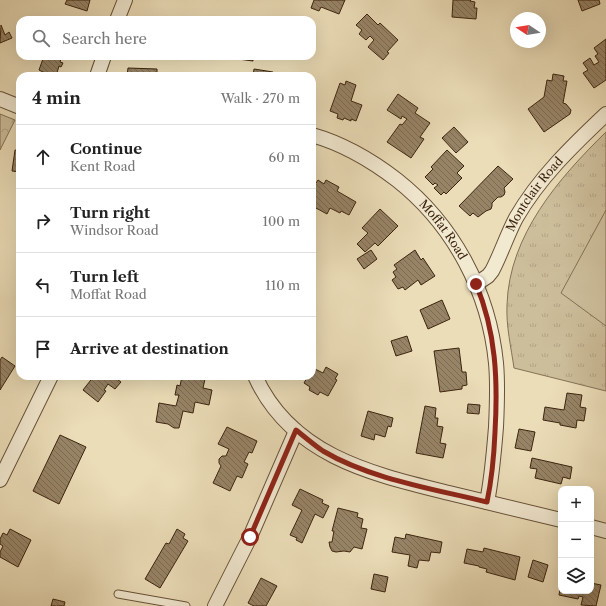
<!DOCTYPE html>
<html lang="en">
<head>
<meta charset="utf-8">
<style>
  :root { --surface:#fff; --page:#f2f2f2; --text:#222; --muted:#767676; --line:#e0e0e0 }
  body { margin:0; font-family:"Libre Caslon Text",serif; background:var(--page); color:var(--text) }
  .controls { position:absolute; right:12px; bottom:12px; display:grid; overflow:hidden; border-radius:8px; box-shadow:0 4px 16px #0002 }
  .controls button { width:36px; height:36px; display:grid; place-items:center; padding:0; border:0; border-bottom:1px solid var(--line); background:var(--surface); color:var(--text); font:20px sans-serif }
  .compass { position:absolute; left:510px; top:12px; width:36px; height:36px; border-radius:50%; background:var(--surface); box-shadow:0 4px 16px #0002; rotate:282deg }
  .stop { position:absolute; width:12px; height:12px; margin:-9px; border:3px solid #8f2418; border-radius:50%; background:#fff }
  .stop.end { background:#8f2418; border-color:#fff; box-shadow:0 1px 4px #0008 }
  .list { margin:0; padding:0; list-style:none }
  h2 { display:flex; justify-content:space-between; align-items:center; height:52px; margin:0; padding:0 16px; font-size:17px }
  h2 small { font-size:13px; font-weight:400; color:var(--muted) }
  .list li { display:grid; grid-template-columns:26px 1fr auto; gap:12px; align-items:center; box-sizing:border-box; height:64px; padding:0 16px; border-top:1px solid var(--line) }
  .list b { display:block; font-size:15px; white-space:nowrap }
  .list p { margin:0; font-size:13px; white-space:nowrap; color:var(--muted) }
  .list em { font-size:13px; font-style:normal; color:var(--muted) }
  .icon { flex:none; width:22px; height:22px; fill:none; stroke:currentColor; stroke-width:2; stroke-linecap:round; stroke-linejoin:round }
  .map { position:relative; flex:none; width:606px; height:606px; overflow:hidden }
  .search { position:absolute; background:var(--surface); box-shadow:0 4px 16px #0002; left:16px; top:16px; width:300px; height:44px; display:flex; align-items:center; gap:10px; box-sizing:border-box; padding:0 14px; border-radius:12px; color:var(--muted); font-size:15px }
  .panel { position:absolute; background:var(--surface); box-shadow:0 4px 16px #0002; left:16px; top:72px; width:300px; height:308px; border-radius:12px }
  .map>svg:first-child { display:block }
  .grass { fill:url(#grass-tufts); stroke:#847155 }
  .forest { fill:url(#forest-crowns); stroke:#847155 }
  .pitch { fill:#cdbe9b; stroke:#847155 }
  .building { fill:url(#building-back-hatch); stroke:#3c240f }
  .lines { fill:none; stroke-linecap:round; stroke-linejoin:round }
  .service-casing { stroke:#685239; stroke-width:9 }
  .minor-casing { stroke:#685239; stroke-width:16 }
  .service { stroke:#f2e9d1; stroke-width:7 }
  .minor { stroke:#f2e9d1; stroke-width:14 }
  .route { stroke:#8f2418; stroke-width:5 }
  .labels { text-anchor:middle; stroke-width:3.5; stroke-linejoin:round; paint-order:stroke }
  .street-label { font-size:12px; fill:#3c240f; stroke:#f2e9d1 }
</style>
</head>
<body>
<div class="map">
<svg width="606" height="606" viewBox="0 0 606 606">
  <defs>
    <pattern id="grass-tufts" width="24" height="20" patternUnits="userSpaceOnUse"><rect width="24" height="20" fill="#cdbe9b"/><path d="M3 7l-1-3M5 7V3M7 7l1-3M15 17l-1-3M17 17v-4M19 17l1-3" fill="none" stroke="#b1a384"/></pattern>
    <pattern id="forest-crowns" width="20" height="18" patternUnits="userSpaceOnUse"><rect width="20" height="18" fill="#cdbe9b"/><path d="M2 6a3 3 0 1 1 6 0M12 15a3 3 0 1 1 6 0" fill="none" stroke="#b1a384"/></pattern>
    <pattern id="building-back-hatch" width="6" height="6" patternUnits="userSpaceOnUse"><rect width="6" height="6" fill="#978467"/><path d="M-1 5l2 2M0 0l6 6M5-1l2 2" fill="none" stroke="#7c6c53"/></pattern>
  </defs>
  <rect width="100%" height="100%" fill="#ebddb8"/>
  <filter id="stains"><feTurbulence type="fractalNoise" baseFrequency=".005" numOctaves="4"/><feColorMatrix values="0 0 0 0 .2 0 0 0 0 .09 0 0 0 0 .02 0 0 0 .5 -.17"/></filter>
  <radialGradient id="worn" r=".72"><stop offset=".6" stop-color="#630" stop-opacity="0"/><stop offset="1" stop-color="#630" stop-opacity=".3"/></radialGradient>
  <path class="grass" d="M 606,132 L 606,391 L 514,368 C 511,347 506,326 507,305 C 509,235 559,178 606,132 Z"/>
  <path class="forest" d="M 0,114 L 15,120 L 0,150 Z"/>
  <path class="pitch" d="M 606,210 L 606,326 L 561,293 Z"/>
  <g class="building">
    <path d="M 67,0 L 90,0 L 87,11 L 65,4 Z"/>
    <path d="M 314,0 L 345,0 L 339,14 L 321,7 L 319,11 L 311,8 Z"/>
    <path d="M 453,0 L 471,0 L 470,1 L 475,2 L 474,8 L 477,8 L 476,19 L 452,17 Z"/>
    <path d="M 578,0 L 599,0 L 600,4 L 582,11 Z"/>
    <path d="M 367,14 L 378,25 L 380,23 L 398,40 L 387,52 L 389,53 L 383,60 L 368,47 L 374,40 L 370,36 L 366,40 L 359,34 L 362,30 L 356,25 Z"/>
    <path d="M 1,25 L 5,35 L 9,32 L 12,38 L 0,43 Z"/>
    <path d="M 606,39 L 606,80 L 594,88 L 583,73 L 588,70 L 583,63 L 590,58 L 594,65 L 599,62 L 595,56 L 598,54 L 594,48 Z"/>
    <path d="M 44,56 L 62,56 L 60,62 L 63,63 L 61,67 L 59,66 L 56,76 L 44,76 L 45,73 L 39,70 Z"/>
    <path d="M 239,56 L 253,56 L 253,61 L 238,59 Z"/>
    <path d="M 128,68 L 157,69 L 157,76 L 127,76 Z"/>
    <path d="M 254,69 L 273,72 L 272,76 L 253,76 Z"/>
    <path d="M 553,74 L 564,76 L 563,81 L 567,81 L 563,103 L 566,104 L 571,110 L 570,114 L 544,132 L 528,109 L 544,97 L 547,80 L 552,81 Z"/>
    <path d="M 346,81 L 356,85 L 351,101 L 362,105 L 356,121 L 351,119 L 351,121 L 344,118 L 343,120 L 337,118 L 338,114 L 330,111 L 340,83 L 345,85 Z"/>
    <path d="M 398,94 L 418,108 L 415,113 L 430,123 L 420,137 L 424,139 L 411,158 L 387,142 L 400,124 L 402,125 L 407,119 L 402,116 L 401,119 L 387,110 Z"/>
    <path d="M 454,127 L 468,142 L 456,153 L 442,138 Z"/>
    <path d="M 15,150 L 20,151 L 20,172 L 12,171 Z"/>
    <path d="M 447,150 L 464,166 L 457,173 L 462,178 L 446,194 L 444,192 L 441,195 L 434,188 L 438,185 L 435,183 L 433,185 L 425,177 L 433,169 L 431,167 Z"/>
    <path d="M 498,166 L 513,179 L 504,188 L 505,192 L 504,195 L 501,197 L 498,197 L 492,203 L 492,206 L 491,209 L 486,211 L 478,217 L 473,213 L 470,216 L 459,206 Z"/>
    <path d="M 318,180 L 324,184 L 326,180 L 339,187 L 337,191 L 356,202 L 349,215 L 341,211 L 340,213 L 330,208 L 327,214 L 316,208 L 314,211 L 312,210 L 312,183 L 313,181 L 316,183 Z"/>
    <path d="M 380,209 L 398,226 L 378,246 L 375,243 L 365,252 L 357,244 L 368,233 L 362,228 Z"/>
    <path d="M 371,250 L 377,259 L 364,269 L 357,259 Z"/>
    <path d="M 415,250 L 421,260 L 423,258 L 435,276 L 421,285 L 418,280 L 405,290 L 403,287 L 398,289 L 392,280 L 396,277 L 393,272 L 397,269 L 394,265 Z"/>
    <path d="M 442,300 L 450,319 L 428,329 L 420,310 Z"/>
    <path d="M 407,336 L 412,351 L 396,356 L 391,341 Z"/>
    <path d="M 459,348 L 462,372 L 466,372 L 467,385 L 462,386 L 462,389 L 440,392 L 434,351 Z"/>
    <path d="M 2,357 L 15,366 L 0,390 L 0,360 Z"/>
    <path d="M 326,367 L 338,374 L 335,379 L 337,380 L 328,396 L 320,392 L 318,395 L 309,390 L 310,387 L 304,383 L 308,376 L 312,376 L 313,368 L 323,373 Z"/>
    <path d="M 94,376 L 115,376 L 114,377 L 121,382 L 115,389 L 108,384 L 104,390 L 106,391 L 98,402 L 83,390 Z"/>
    <path d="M 182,376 L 189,376 L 205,379 L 203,388 L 212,390 L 209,405 L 195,402 L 193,413 L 183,411 L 179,428 L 174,428 L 168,424 L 156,422 L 159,403 L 176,406 L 179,395 L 175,395 L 177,385 L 180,386 Z"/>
    <path d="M 567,393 L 582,395 L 580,407 L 586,408 L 584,421 L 577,420 L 576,428 L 560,425 L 560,423 L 543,420 L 545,407 L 564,410 Z"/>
    <path d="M 468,404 L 480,405 L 479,414 L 467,413 Z"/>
    <path d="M 425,406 L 436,408 L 435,418 L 438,418 L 437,426 L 443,427 L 440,443 L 446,444 L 443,458 L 416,453 Z"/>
    <path d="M 368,411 L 393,418 L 391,427 L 388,426 L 385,437 L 375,434 L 374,440 L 361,436 Z"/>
    <path d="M 227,427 L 257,441 L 252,453 L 249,452 L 244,462 L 248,464 L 242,478 L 237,476 L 230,491 L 213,483 L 221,466 L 219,463 L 219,459 L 222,456 L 226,456 L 229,449 L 218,444 Z"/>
    <path d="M 519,429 L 535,432 L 531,451 L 515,448 Z"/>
    <path d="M 60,435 L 86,447 L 59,504 L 33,491 Z"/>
    <path d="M 532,458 L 572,467 L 570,479 L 563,477 L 561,484 L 535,478 L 537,469 L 530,468 Z"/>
    <path d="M 300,489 L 323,500 L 322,503 L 329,506 L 323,518 L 315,514 L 302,543 L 296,540 L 297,538 L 290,535 L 302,510 L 292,505 Z"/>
    <path d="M 338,508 L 358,513 L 357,517 L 363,519 L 361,528 L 367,529 L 362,549 L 354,547 L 350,552 L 344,551 L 336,552 L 332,551 L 330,547 L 329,542 L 332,542 L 334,531 L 332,531 Z"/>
    <path d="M 10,529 L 31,540 L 18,567 L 0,557 L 0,552 L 3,546 L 0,544 L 0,539 L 3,533 L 7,535 Z"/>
    <path d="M 177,529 L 185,534 L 183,538 L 188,541 L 160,588 L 145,579 L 166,543 L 169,544 Z"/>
    <path d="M 406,534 L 442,542 L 440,553 L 431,552 L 429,561 L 419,560 L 417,568 L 408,566 L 410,555 L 392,552 L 395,537 L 405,539 Z"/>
    <path d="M 484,548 L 520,557 L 515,580 L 486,572 L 487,569 L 479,567 L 479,566 L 464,563 L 467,549 L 483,552 Z"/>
    <path d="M 533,560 L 548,565 L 543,582 L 528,577 Z"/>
    <path d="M 374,574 L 388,577 L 385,592 L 371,589 Z"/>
    <path d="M 261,578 L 277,586 L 266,606 L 254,606 L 248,603 Z"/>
    <path d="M 591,583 L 601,585 L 596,606 L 581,605 L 583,597 L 579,596 L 578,599 L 559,595 L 561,584 L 561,591 L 591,591 Z"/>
    <path d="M 53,599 L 65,602 L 64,606 L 51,606 Z"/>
  </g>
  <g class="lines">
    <g class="service-casing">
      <path id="service" d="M 118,594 L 186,606"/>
    </g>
    <g class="minor-casing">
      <g id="minor">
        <path d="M 117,20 L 125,0"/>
        <path d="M 97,76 L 104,56"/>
        <path d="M 0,99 L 20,107"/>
        <path id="s1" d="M 312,135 C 344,144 371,160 397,180 C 454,225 489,292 496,363 C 498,384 497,406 496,427 C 494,452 492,477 487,502"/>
        <path id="s2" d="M 476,284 L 488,276 L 492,271 C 501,254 507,235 516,218 C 539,178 572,146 606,114"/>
        <path d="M 255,376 C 291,456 372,474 449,493 C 487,502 524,511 561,520"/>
        <path d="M 0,480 L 51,376"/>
        <path d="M 591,527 L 606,531"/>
        <path d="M 215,606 L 250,537 L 296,431"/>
      </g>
    </g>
    <use href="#service" class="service"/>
    <use href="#minor" class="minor"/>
  </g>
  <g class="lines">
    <path class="route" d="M 250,537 L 296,430 C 305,437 314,445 323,451 C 370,479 434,489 487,502 C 492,478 494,456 495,432 C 498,380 496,332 476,284"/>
  </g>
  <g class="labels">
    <g class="street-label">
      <text dy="4" stroke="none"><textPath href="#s2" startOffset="109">Montclair Road</textPath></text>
      <text dy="4" stroke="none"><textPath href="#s1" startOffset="165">Moffat Road</textPath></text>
    </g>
  </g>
  <rect width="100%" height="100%" filter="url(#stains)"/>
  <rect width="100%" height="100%" fill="url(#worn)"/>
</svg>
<div class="controls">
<button>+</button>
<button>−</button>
<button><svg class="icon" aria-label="layers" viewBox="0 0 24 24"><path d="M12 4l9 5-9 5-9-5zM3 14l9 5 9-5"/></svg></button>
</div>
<svg class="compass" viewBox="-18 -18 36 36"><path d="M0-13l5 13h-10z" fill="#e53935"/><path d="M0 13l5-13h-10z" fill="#767676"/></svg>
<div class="stop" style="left:250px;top:537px"></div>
<div class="stop end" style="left:476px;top:284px"></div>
<div class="search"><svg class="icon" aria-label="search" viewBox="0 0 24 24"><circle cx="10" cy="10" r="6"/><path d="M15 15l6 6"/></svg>Search here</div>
<section class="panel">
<h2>4 min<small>Walk · 270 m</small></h2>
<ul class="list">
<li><svg class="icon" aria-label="ahead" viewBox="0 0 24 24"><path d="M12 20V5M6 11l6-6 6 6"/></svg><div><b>Continue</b><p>Kent Road</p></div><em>60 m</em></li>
<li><svg class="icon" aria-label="right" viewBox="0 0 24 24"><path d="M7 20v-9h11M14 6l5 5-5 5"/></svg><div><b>Turn right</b><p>Windsor Road</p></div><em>100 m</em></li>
<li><svg class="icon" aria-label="left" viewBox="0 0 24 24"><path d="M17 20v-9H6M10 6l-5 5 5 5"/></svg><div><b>Turn left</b><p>Moffat Road</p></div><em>110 m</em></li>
<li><svg class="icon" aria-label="arrive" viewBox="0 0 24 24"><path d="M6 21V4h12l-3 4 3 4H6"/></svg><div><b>Arrive at destination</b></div></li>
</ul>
</section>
</div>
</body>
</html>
